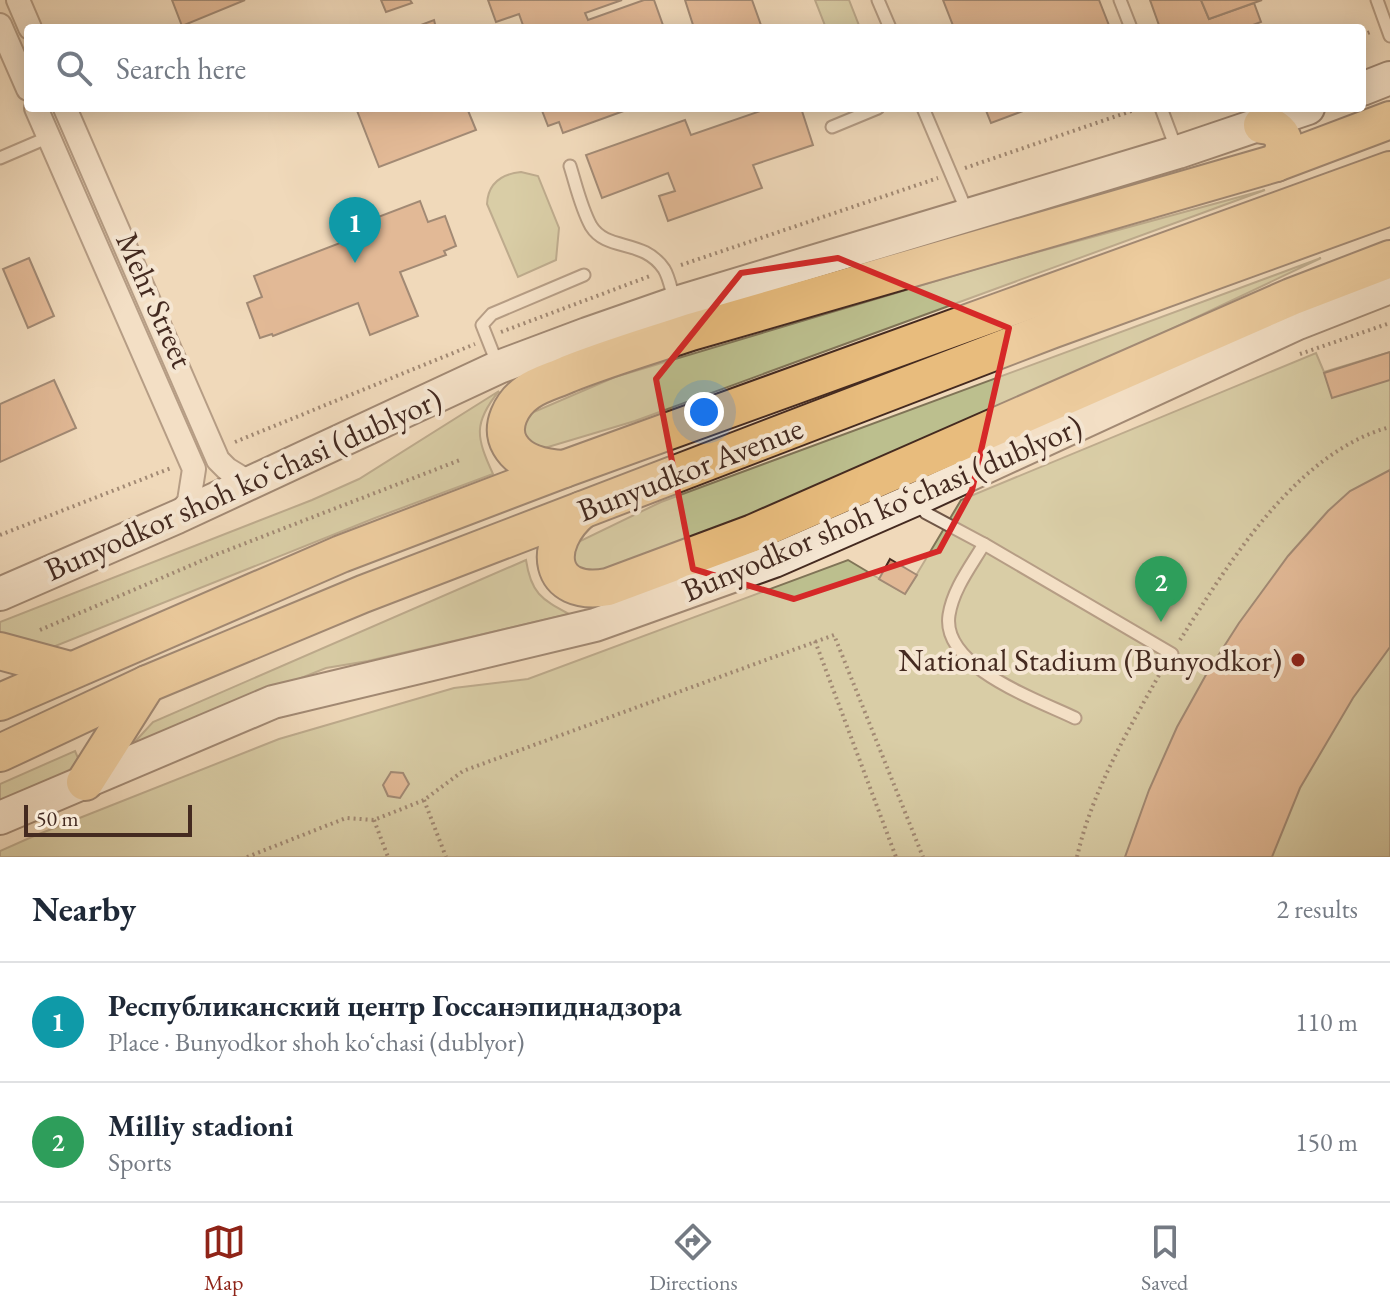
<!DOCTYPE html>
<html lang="en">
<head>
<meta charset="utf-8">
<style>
  :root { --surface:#fff; --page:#f2f2f3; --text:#1f2937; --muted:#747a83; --line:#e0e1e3; --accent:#8f2418 }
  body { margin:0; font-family:"EB Garamond",serif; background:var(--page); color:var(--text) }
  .scale { position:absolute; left:24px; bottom:20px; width:168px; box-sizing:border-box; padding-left:8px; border:4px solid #442a20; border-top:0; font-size:22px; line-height:28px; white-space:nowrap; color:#442a20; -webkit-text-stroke:6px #f5e6d2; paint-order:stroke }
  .you { position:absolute; left:704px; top:412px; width:28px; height:28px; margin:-20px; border:6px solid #fff; border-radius:50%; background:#1a73e8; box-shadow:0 0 0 12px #1a73e833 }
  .badge { display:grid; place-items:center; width:52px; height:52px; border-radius:50%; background:var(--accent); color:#fff; font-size:26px; font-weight:700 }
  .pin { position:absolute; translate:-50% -66px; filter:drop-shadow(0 2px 4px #0008) }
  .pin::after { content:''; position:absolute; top:42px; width:28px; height:24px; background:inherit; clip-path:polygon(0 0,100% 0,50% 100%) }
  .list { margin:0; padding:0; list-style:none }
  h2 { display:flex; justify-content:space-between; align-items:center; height:104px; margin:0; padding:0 32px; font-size:34px }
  h2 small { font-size:26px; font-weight:400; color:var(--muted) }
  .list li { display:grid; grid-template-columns:52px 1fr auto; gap:24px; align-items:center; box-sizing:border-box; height:120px; padding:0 32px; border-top:2px solid var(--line) }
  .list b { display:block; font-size:30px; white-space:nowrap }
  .list p { margin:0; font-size:26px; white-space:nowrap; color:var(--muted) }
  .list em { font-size:26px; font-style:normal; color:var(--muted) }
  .icon { flex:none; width:44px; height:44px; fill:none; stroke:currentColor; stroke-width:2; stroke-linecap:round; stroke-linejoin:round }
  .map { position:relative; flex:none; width:1390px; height:857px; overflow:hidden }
  .search { position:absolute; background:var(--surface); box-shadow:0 4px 20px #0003; left:24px; right:24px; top:24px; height:88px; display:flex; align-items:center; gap:20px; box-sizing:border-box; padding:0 28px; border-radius:8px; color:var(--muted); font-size:30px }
  .sheet { height:344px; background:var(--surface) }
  nav { display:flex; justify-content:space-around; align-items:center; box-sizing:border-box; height:112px; border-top:2px solid var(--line); background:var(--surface); font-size:22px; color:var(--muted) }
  nav a { display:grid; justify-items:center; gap:4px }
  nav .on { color:var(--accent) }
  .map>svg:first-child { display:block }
  .green { fill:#bcbf8e; stroke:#807457; stroke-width:2 }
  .building { fill:#d0926c; stroke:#442a20; stroke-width:2 }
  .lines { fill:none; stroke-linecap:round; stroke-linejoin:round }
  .lane-casing { stroke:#6f5646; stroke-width:15 }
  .street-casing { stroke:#6f5646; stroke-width:26 }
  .secondary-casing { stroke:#442a20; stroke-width:36 }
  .primary-casing { stroke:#442a20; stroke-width:40 }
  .path { stroke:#442a20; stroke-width:4; stroke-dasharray:2 4; stroke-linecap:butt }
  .lane { stroke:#f5e6d2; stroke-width:11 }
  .street { stroke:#f5e6d2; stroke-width:22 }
  .secondary { stroke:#f5e6d2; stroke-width:32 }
  .primary { stroke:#e8bc7d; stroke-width:36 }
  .marked { fill:none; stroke:#d62828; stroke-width:6; stroke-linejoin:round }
  .poi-dot { fill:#8f2418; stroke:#f5e6d2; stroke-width:3 }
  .labels { text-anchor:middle; stroke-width:8; stroke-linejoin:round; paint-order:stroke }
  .street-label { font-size:32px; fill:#442a20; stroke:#f5e6d2 }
  .poi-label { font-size:32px; fill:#442a20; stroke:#f5e6d2; text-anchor:end }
</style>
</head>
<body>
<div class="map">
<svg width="1390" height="857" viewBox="0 0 1390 857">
  <rect width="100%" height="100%" fill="#f0d9ba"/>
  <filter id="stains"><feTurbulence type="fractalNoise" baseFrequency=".0025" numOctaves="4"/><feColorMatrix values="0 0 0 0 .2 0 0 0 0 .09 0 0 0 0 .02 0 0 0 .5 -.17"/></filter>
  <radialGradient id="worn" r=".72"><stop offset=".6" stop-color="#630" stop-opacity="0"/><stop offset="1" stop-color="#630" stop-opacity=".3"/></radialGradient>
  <g class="green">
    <path d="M 815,0 L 849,0 L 860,28 L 826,28 Z"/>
    <path d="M 521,172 L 538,176 L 559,228 L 556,260 L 518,277 L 487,204 C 488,183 502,174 521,172 Z"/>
    <path d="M 1265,190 L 635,421 L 538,450 L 531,450 L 520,423 L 529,414 L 615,377 L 986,266 Z"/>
    <path d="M 1321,258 L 1079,373 L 814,494 L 585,579 L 565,554 L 572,545 L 661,502 Z"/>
    <path d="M 1390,352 L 1390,857 L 0,857 L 0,851 L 34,836 L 279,739 L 454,688 L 528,679 L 848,560 L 905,594 L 961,500 L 1316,353 L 1324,372 Z"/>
    <path d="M 499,391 C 473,423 476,437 493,474 L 375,518 L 48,649 L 0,644 L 0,622 L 312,500 L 359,479 Z"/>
    <path d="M 526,560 C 531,593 541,599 569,614 L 368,661 L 326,668 L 131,746 L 153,722 Z"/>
    <path d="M 75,751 L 78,758 L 71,770 L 0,803 L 0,784 Z"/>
  </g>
  <g class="building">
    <path d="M 172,0 L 245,0 L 182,26 Z"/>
    <path d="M 381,0 L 410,0 L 412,3 L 386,12 Z"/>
    <path d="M 488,0 L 622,0 L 585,13 L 588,20 L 644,0 L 654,0 L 664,28 L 524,28 L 519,14 L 496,22 Z"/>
    <path d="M 685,0 L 752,0 L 762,28 L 694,28 Z"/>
    <path d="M 943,0 L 1099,0 L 1110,28 L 954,28 Z"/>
    <path d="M 1150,0 L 1201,0 L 1209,19 L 1254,3 L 1261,22 L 1245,28 L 1160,28 Z"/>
    <path d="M 1201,0 L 1262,0 L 1209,19 Z"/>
    <path d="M 434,20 L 436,28 L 413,28 Z"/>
    <path d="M 356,108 L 467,108 L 476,130 L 379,167 Z"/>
    <path d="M 541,108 L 632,108 L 563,133 L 559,122 L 548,126 Z"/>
    <path d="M 769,108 L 801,108 L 813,145 L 753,165 L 762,188 L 668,221 L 659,196 L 675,191 L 668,173 L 602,198 L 586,155 L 685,120 L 691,135 Z"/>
    <path d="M 985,108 L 1031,108 L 991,123 Z"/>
    <path d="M 420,201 L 428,222 L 445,216 L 456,246 L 444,251 L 446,255 L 400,272 L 418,316 L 370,335 L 358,303 L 273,336 L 272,334 L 260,338 L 247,303 L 262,297 L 254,276 L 361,235 L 357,225 Z"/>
    <path d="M 29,258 L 54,316 L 28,328 L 3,269 Z"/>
    <path d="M 1390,352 L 1390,380 L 1332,398 L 1324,373 Z"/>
    <path d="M 54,380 L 76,428 L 0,462 L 0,404 Z"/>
    <path d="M 1390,470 L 1390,647 L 1353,698 L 1300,788 L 1272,857 L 1125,857 L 1149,790 L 1177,727 L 1207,673 L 1239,623 L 1288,556 L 1328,511 L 1350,491 Z"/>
    <path d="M 890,559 L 917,575 L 905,594 L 879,579 Z"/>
    <path d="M 391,772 L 403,773 L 409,784 L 400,798 L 388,796 L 383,785 Z"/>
  </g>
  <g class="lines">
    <g class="lane-casing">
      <g id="lane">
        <path d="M 878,0 L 890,28"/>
        <path d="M 1120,0 L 1131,28"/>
        <path d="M 1377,0 L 1390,36"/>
        <path d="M 923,108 L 968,214"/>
        <path d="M 1161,108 L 1176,148"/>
        <path d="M 832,127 L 878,108"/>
        <path d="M 0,158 L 49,137"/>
        <path d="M 570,166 C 576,185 581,208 591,226 C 607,252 643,238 664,269 C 669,277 671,289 674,299"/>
        <path d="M 497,363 L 482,325 L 492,314 L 584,275"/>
        <path d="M 918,503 L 926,513 L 984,544 L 1172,654"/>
        <path d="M 984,544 C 971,566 953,589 949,615 C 941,667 1038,700 1075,718"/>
      </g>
    </g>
    <g class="street-casing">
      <g id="street">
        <path d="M 18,0 L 30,28"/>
        <path d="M 0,25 L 28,89"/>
        <path d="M 36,108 L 194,469 L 189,501 L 177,517"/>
        <path d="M 65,108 L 218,460 L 227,469 L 250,483"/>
      </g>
    </g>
    <g class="secondary-casing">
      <g id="secondary">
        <path d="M 1362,89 L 1390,78"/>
        <path d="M 0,594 L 177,517 L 499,367 L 587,334 L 676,303 L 1178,152 L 1308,108"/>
        <path d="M 0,818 L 273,702 L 595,625 L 774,561 L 916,499 L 1298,323 L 1390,287"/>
      </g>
    </g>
    <g class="primary-casing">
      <g id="primary">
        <path d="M 1262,125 C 1284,126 1291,148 1276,163"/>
        <path d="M 564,469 C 544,468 521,464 510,445 C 499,426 512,403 528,392 C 539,384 555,380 568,374 C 608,358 649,346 691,332 L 1276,163 L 1390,120"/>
        <path d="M 582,510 C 541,544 547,598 608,587 L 753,533 L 1291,297 L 1390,259"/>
        <path d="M 0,651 L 70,670"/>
        <path d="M 0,702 L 341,554 L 564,469 L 1390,170"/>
        <path d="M 0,753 L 147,684 L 363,594 L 1051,330 L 1390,207"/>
        <path d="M 85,782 L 147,684"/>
      </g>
    </g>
    <g class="path">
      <path d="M 1362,35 L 1373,31"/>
      <path d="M 965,168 L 1140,108"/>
      <path d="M 681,265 L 938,178"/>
      <path d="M 501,332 L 650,276"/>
      <path d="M 1300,354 L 1390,323"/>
      <path d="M 235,442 L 475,344"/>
      <path d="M 0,535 L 171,468"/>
      <path d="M 40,630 L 215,555 L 460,460"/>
      <path d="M 1180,640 C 1229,563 1296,452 1390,427"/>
      <path d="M 815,641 L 896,857"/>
      <path d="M 424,800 L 446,857"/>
      <path d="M 374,820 L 388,857"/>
      <path d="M 247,857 L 346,818 L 374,820 L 424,800 L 463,771 L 834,635 L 923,857"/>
      <path d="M 1077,857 C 1092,790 1130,727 1163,668"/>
    </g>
    <use href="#lane" class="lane"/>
    <use href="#street" class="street"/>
    <use href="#secondary" class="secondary"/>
    <use href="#primary" class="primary"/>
  </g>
  <path d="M0 0H1390V857H0ZM 838,258 L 1009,328 L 972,490 L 939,551 L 794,599 L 693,569 L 656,379 L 741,273 Z" fill="#f0d9ba" fill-opacity=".55" fill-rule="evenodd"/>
  <path class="marked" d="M 838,258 L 1009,328 L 972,490 L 939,551 L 794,599 L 693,569 L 656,379 L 741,273 Z"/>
  <circle class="poi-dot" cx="1298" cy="660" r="8"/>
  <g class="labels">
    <g class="street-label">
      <text transform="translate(155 300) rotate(66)" y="11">Mehr Street</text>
      <text transform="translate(690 469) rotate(-21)" y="11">Bunyudkor Avenue</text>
      <text transform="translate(243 484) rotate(-24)" y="11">Bunyodkor shoh koʻchasi (dublyor)</text>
      <text transform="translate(882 508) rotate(-23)" y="11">Bunyodkor shoh koʻchasi (dublyor)</text>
    </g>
    <g class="poi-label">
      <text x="1282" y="671">National Stadium (Bunyodkor)</text>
    </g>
  </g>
  <rect width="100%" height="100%" filter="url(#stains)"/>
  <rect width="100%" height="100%" fill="url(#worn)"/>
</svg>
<div class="scale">50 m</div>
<div class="you"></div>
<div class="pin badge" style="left:355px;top:263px;background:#0f9aa8">1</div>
<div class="pin badge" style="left:1161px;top:622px;background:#2e9e5b">2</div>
<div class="search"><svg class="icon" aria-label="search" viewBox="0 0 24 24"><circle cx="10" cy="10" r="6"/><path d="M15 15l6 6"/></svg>Search here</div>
</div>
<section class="sheet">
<h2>Nearby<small>2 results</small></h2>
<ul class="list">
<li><span class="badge" style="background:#0f9aa8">1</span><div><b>Республиканский центр Госсанэпиднадзора</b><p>Place · Bunyodkor shoh koʻchasi (dublyor)</p></div><em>110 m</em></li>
<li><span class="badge" style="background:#2e9e5b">2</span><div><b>Milliy stadioni</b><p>Sports</p></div><em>150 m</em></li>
</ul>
</section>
<nav>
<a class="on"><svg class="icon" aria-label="map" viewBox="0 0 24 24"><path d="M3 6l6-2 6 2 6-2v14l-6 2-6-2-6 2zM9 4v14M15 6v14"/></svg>Map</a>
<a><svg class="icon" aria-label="directions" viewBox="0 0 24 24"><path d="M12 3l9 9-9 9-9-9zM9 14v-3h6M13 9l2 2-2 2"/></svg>Directions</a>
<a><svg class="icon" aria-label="saved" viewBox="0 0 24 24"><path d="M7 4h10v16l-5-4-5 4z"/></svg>Saved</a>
</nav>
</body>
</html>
